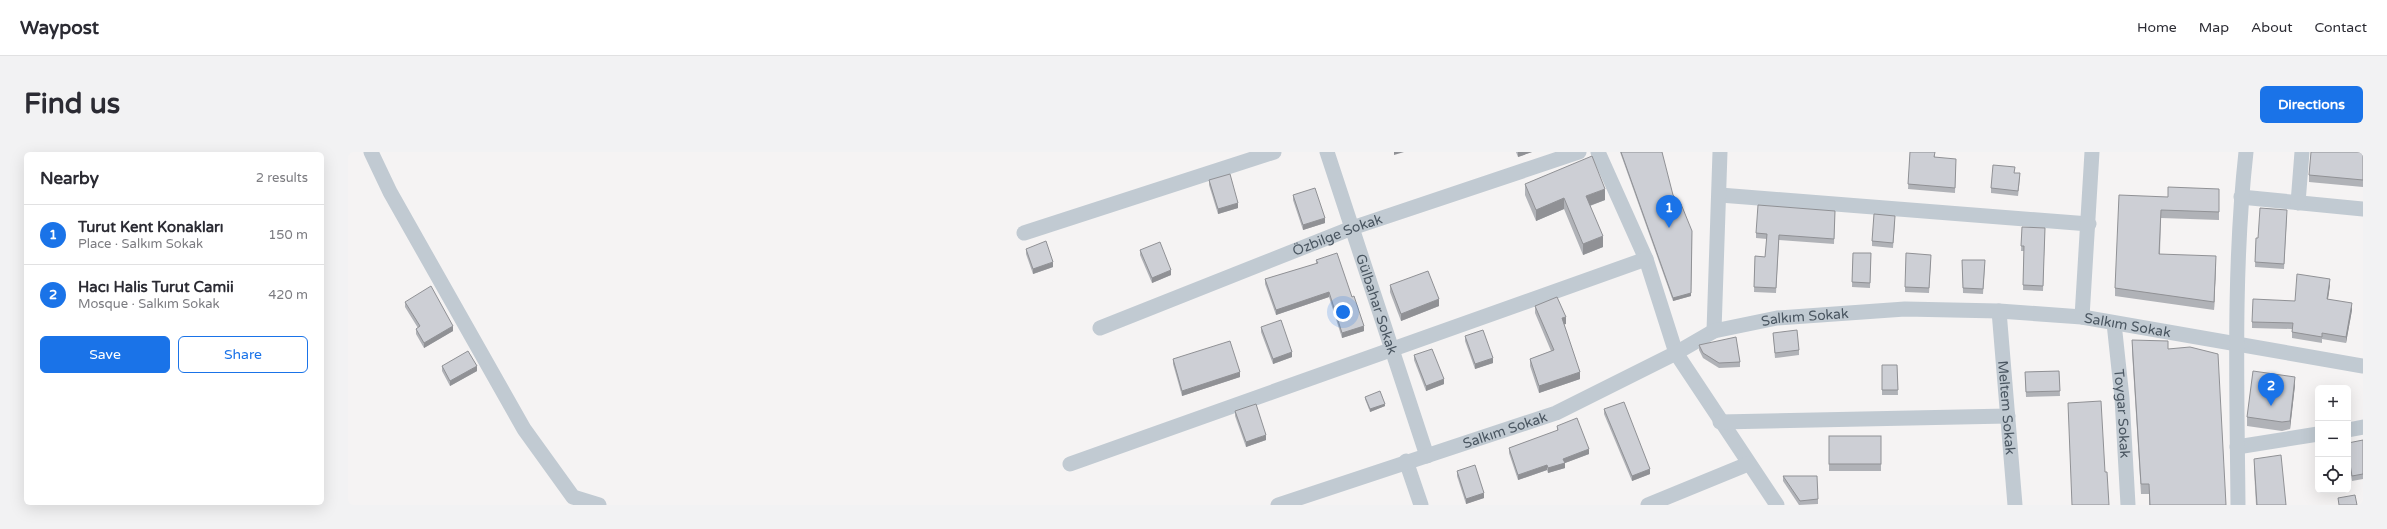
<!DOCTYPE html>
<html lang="en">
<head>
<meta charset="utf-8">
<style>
  :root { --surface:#fff; --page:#f2f2f3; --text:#2b2b33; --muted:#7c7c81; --line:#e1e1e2; --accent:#1a73e8 }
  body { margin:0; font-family:"Varela Round",sans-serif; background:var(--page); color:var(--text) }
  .controls { position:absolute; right:12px; bottom:12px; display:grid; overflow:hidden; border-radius:6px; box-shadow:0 4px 16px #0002 }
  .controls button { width:36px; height:36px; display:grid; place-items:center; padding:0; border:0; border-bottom:1px solid var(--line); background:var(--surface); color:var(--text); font:20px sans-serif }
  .you { position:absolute; left:995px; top:160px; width:14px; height:14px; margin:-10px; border:3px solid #fff; border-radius:50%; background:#1a73e8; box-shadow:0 0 0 6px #1a73e833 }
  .badge { display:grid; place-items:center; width:26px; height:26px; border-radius:50%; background:var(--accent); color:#fff; font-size:13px; font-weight:700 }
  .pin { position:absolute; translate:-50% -33px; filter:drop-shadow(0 1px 2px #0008) }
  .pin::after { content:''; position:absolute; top:21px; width:14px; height:12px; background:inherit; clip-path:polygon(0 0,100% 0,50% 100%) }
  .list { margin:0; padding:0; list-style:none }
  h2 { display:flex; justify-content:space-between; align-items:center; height:52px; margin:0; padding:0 16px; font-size:17px }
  h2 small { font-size:13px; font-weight:400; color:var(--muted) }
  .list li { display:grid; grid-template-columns:26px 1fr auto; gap:12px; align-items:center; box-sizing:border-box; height:60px; padding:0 16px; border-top:1px solid var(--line) }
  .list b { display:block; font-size:15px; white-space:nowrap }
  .list p { margin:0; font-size:13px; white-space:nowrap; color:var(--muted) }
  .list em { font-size:13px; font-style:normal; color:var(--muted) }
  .actions { display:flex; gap:8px; padding:12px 16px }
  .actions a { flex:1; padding:9px 0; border:1px solid var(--accent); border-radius:6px; text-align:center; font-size:14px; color:var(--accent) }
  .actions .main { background:var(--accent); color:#fff }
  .icon { flex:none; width:22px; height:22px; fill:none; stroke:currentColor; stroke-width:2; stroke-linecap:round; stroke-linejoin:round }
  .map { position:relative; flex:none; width:2015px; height:353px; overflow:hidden; border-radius:6px }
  header { display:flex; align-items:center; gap:24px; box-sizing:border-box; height:56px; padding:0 20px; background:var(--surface); border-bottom:1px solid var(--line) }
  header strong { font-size:19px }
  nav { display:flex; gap:22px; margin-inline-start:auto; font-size:14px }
  .intro { display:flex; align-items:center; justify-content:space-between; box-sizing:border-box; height:96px; padding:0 24px }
  h1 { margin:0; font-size:28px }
  .button { padding:10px 18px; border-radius:6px; background:var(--accent); color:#fff; font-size:14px; font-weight:700 }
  main { display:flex; gap:24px; padding:0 24px }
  aside { flex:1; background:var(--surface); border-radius:6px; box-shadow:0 4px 16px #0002 }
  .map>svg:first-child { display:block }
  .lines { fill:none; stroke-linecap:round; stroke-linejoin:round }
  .street { stroke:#c1cad2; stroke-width:15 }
  .wall { fill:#b0b2b7 }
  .shaded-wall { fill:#909195 }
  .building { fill:#cdcfd5; stroke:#909195 }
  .labels { text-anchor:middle; stroke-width:4; stroke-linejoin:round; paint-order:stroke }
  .street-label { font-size:14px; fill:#4a5661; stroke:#fff }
</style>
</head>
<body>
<header>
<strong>Waypost</strong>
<nav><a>Home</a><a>Map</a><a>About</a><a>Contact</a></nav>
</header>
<div class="intro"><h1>Find us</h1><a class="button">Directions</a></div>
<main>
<aside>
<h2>Nearby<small>2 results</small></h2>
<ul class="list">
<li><span class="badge">1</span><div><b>Turut Kent Konakları</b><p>Place · Salkım Sokak</p></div><em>150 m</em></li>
<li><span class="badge">2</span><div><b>Hacı Halis Turut Camii</b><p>Mosque · Salkım Sokak</p></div><em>420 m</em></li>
</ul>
<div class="actions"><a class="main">Save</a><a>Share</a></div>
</aside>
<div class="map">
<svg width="2015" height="353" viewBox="0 0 2015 353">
  <rect width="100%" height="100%" fill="#f5f3f3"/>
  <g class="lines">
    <g class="street">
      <path d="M 23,0 L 42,40 L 176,277 L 225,345 L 251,353"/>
      <path id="s1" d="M 979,0 L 1079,304"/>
      <path d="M 1250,0 L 1298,107 L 1328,201 L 1429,353"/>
      <path d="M 1372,43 L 1741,72"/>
      <path d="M 1893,45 L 2015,57"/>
      <path d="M 1950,51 L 1954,0"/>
      <path d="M 676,81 L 926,0"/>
      <path id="s2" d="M 1651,159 L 1667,353"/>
      <path d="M 1734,165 L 1744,0"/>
      <path id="s3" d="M 1766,171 L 1774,246 L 1780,353"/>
      <path id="s4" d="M 752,176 L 1004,76 L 1231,0"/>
      <path d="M 1366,179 L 1372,0"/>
      <path d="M 1372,270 L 1660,264"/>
      <path d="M 2000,278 L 2015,275"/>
      <path d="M 1889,295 L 1970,282"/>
      <path d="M 1058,309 L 1073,353"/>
      <path d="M 722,312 L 1298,107"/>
      <path id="s5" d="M 930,353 L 1208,261 L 1328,201 L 1366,179 L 1429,166 L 1557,157 L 1651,159 L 1734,165 L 2015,214"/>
      <path d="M 1300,353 L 1400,312"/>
      <path d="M 1890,353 C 1889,236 1885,117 1898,0"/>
    </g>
  </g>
  <g class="wall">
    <path d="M 1168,0 L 1184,0 L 1170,5 Z"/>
    <path d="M 1272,0 L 1314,0 L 1343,144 L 1325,149 Z"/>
    <path d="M 1562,0 L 1587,0 L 1587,5 L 1608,12 L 1607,41 L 1560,37 Z"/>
    <path d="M 2015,0 L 2015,35 L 1961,30 L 1961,23 Z"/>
    <path d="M 1667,21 L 1672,26 L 1670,44 L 1643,41 L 1643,36 Z"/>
    <path d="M 861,28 L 890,56 L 870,62 L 861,33 Z"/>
    <path d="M 1177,32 L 1257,48 L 1242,54 L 1255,95 L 1235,103 L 1216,57 L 1188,69 L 1177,43 Z"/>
    <path d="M 1871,37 L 1871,68 L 1813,66 L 1812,102 L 1868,112 L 1866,158 L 1767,144 L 1767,136 L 1820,45 Z"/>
    <path d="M 945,43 L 977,71 L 955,78 L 945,48 Z"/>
    <path d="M 1487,59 L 1486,92 L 1431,88 L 1428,141 L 1406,140 L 1407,104 L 1417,105 L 1419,87 L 1408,86 L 1408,81 Z"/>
    <path d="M 1939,63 L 1936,117 L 1907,115 L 1908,86 L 1910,86 Z"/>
    <path d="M 1547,69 L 1545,96 L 1524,94 L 1524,89 Z"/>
    <path d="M 1674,75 L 1697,76 L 1695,139 L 1675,138 L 1676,99 L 1673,99 Z"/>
    <path d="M 678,97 L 705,115 L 685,122 L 678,102 Z"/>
    <path d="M 792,98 L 823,123 L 804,131 L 792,103 Z"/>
    <path d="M 1505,101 L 1523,101 L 1522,136 L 1504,135 Z"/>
    <path d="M 968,108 L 1004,145 L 1016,179 L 994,186 L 981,145 L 928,163 L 917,132 L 917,127 L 968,112 Z"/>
    <path d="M 1583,108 L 1581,141 L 1557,140 L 1557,135 Z"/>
    <path d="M 1614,108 L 1637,113 L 1635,142 L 1615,141 Z"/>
    <path d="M 1042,133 L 1091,154 L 1053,169 L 1042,140 Z"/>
    <path d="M 1982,133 L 1980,147 L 2004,158 L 1998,191 L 1974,187 L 1974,191 L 1944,186 L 1944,177 L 1904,176 L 1904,170 L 1947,149 Z"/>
    <path d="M 57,150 L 105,179 L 76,196 L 68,182 L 68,177 L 70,176 L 57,155 Z"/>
    <path d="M 1187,154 L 1218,172 L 1216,172 L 1232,227 L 1191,241 L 1182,214 L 1182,207 L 1203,199 L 1187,161 Z"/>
    <path d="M 913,175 L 944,205 L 925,212 L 913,180 Z"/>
    <path d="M 1425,181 L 1451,198 L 1451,203 L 1427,206 Z"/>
    <path d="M 1117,184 L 1145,211 L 1127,217 L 1117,189 Z"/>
    <path d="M 1784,188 L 1820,197 L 1878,353 L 1801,353 L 1801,342 L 1793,342 L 1784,199 Z"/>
    <path d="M 1351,193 L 1392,210 L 1392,215 L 1371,216 L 1355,206 L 1351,198 Z"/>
    <path d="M 1066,203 L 1096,232 L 1078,239 L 1066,208 Z"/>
    <path d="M 825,207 L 892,225 L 834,244 L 825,212 Z"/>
    <path d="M 1534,213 L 1549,213 L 1550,243 L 1534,243 Z"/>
    <path d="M 94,214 L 129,219 L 102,234 L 94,219 Z"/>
    <path d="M 1711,219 L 1712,244 L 1678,245 L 1677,220 Z"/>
    <path d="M 1947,233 L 1942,277 L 1934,279 L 1899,274 L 1899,265 Z"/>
    <path d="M 1017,245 L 1037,254 L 1022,260 L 1017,247 Z"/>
    <path d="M 1256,257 L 1302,322 L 1284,329 L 1256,262 Z"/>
    <path d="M 887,259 L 918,288 L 898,295 L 887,264 Z"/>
    <path d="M 1209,274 L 1241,302 L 1217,311 L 1217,316 L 1200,321 L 1199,318 L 1170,328 L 1161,301 L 1161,296 L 1209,279 Z"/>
    <rect x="1481" y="284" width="52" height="35"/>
    <path d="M 2015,288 L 2015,327 L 2004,329 L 2000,305 L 2000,291 Z"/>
    <path d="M 1906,307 L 1938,353 L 1908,353 L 1906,317 Z"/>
    <path d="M 1109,319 L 1136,346 L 1118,352 L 1109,324 Z"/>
    <path d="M 1435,324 L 1470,347 L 1470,352 L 1451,353 L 1435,329 Z"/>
  </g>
  <g class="shaded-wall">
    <path d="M 1046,0 L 1056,0 L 1046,3 Z"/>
    <path d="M 1170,0 L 1184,0 L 1170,5 Z"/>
    <path d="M 1257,37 L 1257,48 L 1238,55 L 1238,44 Z"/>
    <path d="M 1216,46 L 1216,57 L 1188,69 L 1188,58 Z"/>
    <path d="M 890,51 L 890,56 L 870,62 L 870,57 Z"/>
    <path d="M 977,66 L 977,71 L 955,78 L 955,73 Z"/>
    <path d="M 1344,79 L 1343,144 L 1325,149 L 1325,146 Z"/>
    <path d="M 1255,84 L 1255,95 L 1235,103 L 1235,92 Z"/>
    <path d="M 1868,104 L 1868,112 L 1866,158 L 1866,150 Z"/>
    <path d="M 705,110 L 705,115 L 685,122 L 685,117 Z"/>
    <path d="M 823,118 L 823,123 L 804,131 L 804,126 Z"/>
    <path d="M 1982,127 L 1982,133 L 1979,153 L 1979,147 Z"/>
    <path d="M 981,140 L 981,145 L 928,163 L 928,158 Z"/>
    <path d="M 1091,147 L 1091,154 L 1053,169 L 1053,162 Z"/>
    <path d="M 2004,151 L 2004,158 L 1998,191 L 1998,185 Z"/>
    <path d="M 1218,165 L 1218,172 L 1214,173 L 1214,166 Z"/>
    <path d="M 105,174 L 105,179 L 76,196 L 76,191 Z"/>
    <path d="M 1016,174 L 1016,179 L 994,186 L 994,181 Z"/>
    <path d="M 944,200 L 944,205 L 925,212 L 925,207 Z"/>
    <path d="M 1145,206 L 1145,211 L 1127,217 L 1127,212 Z"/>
    <path d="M 129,214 L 129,219 L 102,234 L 102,229 Z"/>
    <path d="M 892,220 L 892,225 L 834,244 L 834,239 Z"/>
    <path d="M 1232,220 L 1232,227 L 1191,241 L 1191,234 Z"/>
    <path d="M 1947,225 L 1947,233 L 1942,277 L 1942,269 Z"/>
    <path d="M 1096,227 L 1096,232 L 1078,239 L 1078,234 Z"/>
    <path d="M 1037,252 L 1037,254 L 1022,260 L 1022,257 Z"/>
    <path d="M 918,283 L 918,288 L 898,295 L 898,290 Z"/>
    <path d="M 1241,297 L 1241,302 L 1217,311 L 1217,316 L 1200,321 L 1200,316 L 1215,307 Z"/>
    <path d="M 1199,313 L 1199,318 L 1170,328 L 1170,323 Z"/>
    <path d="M 1302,317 L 1302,322 L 1284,329 L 1284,324 Z"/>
    <path d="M 1136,341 L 1136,346 L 1118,352 L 1118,347 Z"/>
  </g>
  <g class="building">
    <path d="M 1273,0 L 1314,0 L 1325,43 L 1333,52 L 1344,79 L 1343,141 L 1325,146 Z"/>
    <path d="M 1562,0 L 1587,0 L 1586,5 L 1608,7 L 1607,36 L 1560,32 Z"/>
    <path d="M 1963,0 L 2015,0 L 2015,28 L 1961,23 Z"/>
    <path d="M 1244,4 L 1257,37 L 1238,44 L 1255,84 L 1235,92 L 1216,46 L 1188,58 L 1177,32 Z"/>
    <path d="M 1645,13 L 1667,15 L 1666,21 L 1672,21 L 1670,39 L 1643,36 Z"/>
    <path d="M 882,22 L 890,51 L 870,57 L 861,28 Z"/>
    <path d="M 1820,35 L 1871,37 L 1871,60 L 1813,58 L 1811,102 L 1868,104 L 1866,150 L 1767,136 L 1771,43 L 1820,45 Z"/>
    <path d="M 967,36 L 977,66 L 955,73 L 945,43 Z"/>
    <path d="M 1410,53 L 1487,59 L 1486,87 L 1431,83 L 1428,136 L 1406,135 L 1407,104 L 1417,105 L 1419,82 L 1408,81 Z"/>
    <path d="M 1912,56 L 1939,58 L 1936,112 L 1907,110 L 1908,86 L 1910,86 Z"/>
    <path d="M 1526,62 L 1547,64 L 1545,91 L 1524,89 Z"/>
    <path d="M 1674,75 L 1697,76 L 1695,134 L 1675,133 L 1676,94 L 1673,94 Z"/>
    <path d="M 698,89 L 705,110 L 685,117 L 678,97 Z"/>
    <path d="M 812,90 L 823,118 L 804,126 L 792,98 Z"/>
    <path d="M 989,101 L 1004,145 L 1006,144 L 1016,174 L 994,181 L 981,140 L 928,158 L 917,127 L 970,111 L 968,108 Z"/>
    <path d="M 1505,101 L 1523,101 L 1522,131 L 1504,130 Z"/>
    <path d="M 1558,101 L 1583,103 L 1581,136 L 1557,135 Z"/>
    <path d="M 1614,108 L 1637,108 L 1635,137 L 1615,136 Z"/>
    <path d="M 1080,119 L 1091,147 L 1053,162 L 1042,133 Z"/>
    <path d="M 1949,122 L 1982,127 L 1979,147 L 2004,151 L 1998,185 L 1974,181 L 1974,185 L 1944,180 L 1945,171 L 1904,170 L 1905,147 L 1947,149 Z"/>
    <path d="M 83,134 L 105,174 L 76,191 L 68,177 L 72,174 L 57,150 Z"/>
    <path d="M 1209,145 L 1218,165 L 1214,166 L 1232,220 L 1191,234 L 1182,207 L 1206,198 L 1187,154 Z"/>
    <path d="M 933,168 L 944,200 L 925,207 L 913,175 Z"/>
    <path d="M 1135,178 L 1145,206 L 1127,212 L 1117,184 Z"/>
    <path d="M 1449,178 L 1451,198 L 1427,201 L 1425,181 Z"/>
    <path d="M 1388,185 L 1392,210 L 1371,211 L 1355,201 L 1351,193 Z"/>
    <path d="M 1784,188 L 1820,189 L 1820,197 L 1842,195 L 1870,202 L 1878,353 L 1802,353 L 1801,332 L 1793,332 Z"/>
    <path d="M 882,189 L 892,220 L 834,239 L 825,207 Z"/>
    <path d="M 1084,197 L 1096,227 L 1078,234 L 1066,203 Z"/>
    <path d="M 120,199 L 129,214 L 102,229 L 94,214 Z"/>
    <path d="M 1534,213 L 1549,213 L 1550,238 L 1534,238 Z"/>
    <path d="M 1711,219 L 1712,239 L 1678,240 L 1677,220 Z"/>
    <path d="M 1905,219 L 1947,225 L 1942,269 L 1934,270 L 1899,265 Z"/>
    <path d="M 1032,239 L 1037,252 L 1022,257 L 1017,245 Z"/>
    <path d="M 1753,249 L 1757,320 L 1759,320 L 1761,353 L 1724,353 L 1720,251 Z"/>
    <path d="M 1276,250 L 1302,317 L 1284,324 L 1256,257 Z"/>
    <path d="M 908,252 L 918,283 L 898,290 L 887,259 Z"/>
    <path d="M 1229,266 L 1241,297 L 1215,307 L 1217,311 L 1200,316 L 1199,313 L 1170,323 L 1161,296 L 1210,278 L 1209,274 Z"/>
    <rect x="1481" y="284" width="52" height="28"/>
    <path d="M 2015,288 L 2015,322 L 2004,324 L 2000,300 L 2000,291 Z"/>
    <path d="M 1933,303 L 1938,353 L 1909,353 L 1906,307 Z"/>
    <path d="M 1127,313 L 1136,341 L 1118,347 L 1109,319 Z"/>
    <path d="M 1435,324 L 1469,324 L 1470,347 L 1452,349 Z"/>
    <path d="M 2007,343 L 2009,353 L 1991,353 L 1990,346 Z"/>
  </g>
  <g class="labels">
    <g class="street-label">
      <text dy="5" stroke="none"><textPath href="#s4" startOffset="255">Özbilge Sokak</textPath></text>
      <text dy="5" stroke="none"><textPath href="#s1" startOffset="160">Gülbahar Sokak</textPath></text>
      <text dy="5" stroke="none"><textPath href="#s5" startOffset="563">Salkım Sokak</textPath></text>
      <text dy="5" stroke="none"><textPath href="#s5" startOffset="887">Salkım Sokak</textPath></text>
      <text dy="5" stroke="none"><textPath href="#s2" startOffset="97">Meltem Sokak</textPath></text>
      <text dy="5" stroke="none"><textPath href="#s3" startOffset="91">Toygar Sokak</textPath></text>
      <text dy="5" stroke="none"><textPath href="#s5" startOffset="239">Salkım Sokak</textPath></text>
    </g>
  </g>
</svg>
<div class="controls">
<button>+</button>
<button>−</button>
<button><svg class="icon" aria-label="locate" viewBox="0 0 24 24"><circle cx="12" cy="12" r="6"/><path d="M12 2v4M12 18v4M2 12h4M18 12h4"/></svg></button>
</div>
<div class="you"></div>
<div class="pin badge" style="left:1321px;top:76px">1</div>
<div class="pin badge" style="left:1923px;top:254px">2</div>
</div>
</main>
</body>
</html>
